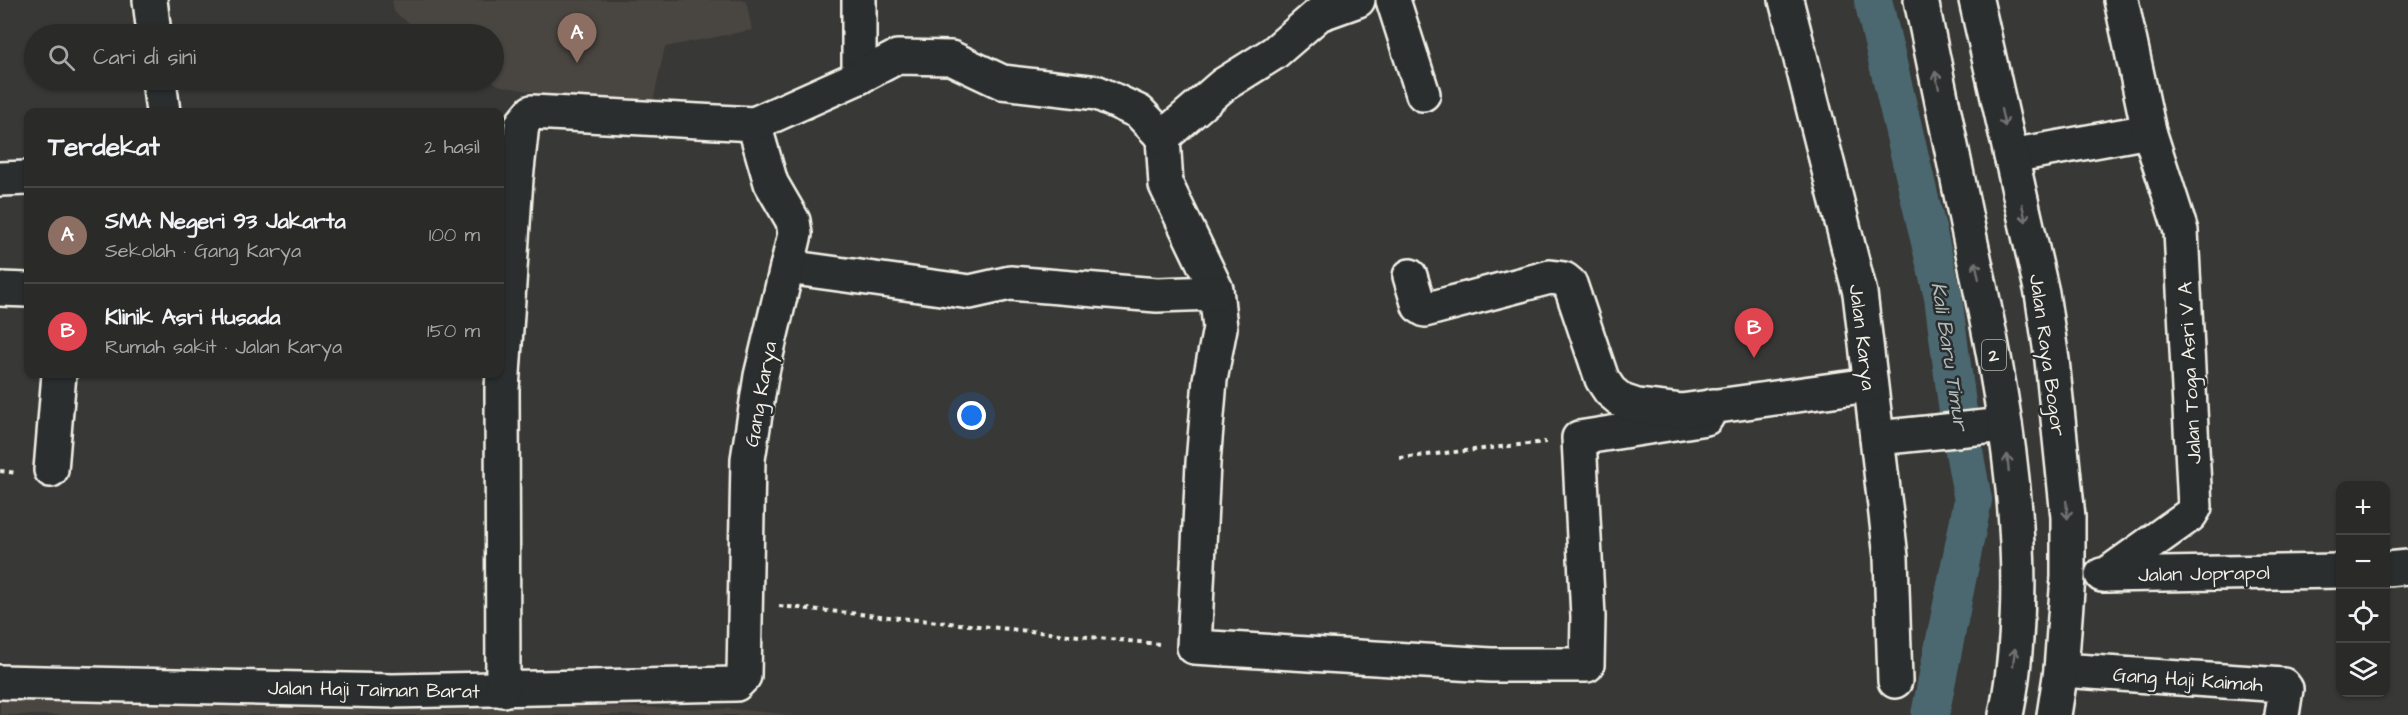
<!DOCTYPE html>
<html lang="id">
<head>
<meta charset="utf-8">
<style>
  :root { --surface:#2a2a28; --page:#363634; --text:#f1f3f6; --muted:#a5a7a8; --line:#464645; --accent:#ff9aa2 }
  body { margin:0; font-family:"Architects Daughter",sans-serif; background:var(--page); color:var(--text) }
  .controls { position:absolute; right:18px; bottom:18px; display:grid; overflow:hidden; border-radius:12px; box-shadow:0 2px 4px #0004 }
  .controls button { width:54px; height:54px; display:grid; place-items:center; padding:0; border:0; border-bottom:2px solid var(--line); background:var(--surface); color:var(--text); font:30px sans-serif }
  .you { position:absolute; left:972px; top:416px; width:21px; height:21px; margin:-15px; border:4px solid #fff; border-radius:50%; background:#1a73e8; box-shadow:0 0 0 9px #1a73e833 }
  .badge { display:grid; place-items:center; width:39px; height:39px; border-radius:50%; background:var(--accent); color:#fff; font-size:20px; font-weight:700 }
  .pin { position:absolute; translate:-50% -50px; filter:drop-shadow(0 2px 3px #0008) }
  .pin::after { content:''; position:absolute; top:32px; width:21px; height:18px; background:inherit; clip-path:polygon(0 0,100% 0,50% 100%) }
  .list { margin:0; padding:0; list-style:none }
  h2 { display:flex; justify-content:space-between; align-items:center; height:78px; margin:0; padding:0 24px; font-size:26px }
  h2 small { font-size:20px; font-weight:400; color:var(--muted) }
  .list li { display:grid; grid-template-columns:39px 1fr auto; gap:18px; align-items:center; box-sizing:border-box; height:96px; padding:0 24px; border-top:2px solid var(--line) }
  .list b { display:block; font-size:22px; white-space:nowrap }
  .list p { margin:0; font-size:20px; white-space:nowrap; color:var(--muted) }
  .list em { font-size:20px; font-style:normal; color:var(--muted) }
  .icon { flex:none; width:33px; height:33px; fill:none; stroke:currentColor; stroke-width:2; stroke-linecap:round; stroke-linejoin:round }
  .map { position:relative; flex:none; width:2408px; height:715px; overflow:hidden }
  .search { position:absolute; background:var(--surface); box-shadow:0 2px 4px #0004; left:24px; top:24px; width:480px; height:66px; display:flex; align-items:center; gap:15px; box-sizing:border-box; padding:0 21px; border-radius:33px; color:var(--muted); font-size:22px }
  .panel { position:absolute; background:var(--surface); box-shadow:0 2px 4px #0004; left:24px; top:108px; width:480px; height:270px; border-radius:12px }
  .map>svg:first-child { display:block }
  .built { fill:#494540 }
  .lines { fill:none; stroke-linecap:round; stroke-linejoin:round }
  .canal { stroke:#4c6870; stroke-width:38 }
  .minor-casing { stroke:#f4f1e8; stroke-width:38 }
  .trunk-casing { stroke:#f4f1e8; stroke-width:38 }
  .path { stroke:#f4f1e8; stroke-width:4; stroke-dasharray:4.5 4.5; stroke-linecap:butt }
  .minor { stroke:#2a2d2e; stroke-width:33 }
  .trunk { stroke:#2a2d2e; stroke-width:33 }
  .oneway { stroke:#71726f }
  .labels { text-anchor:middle; stroke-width:5; stroke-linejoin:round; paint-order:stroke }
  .shield { fill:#2a2d2e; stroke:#b7b6b0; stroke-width:1.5 }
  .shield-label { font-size:18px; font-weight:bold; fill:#f4f1e8 }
  .street-label { font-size:20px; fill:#f4f1e8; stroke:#2a2d2e }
  .water-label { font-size:21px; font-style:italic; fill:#b1bab8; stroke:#2a2d2e }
</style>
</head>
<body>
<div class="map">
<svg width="2408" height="715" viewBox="0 0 2408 715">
  <rect width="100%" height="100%" fill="#383836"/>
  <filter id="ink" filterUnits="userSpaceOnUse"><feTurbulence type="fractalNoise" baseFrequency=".0167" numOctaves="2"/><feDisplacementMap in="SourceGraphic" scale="12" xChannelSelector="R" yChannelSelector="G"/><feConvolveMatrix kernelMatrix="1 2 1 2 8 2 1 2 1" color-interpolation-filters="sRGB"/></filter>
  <g filter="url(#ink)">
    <g class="built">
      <path d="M 392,0 L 746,0 L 752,30 L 665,47 L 652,107 L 586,102 L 501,86 L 490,80 L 494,80 L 494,34 L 424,34 L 394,12 Z"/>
      <path d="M 0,696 L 733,709 L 795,715 L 0,715 Z"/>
    </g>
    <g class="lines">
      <path class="canal" d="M 1873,0 L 1943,297 L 1961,435 L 1973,500 L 1930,715"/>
      <g class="minor-casing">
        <g id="minor">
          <path d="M 150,0 L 154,34"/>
          <path d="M 1393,0 L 1423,94"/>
          <path d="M 1786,0 L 1860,293 L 1891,557 L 1895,681"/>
          <path d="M 859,77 L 859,0"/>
          <path d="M 159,80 L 163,112"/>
          <path d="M 1163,137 L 1166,185 L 1216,289 L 1220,328 L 1210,380 L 1203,463 L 1194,647 L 1491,665 L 1587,665 L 1588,617 L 1579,438 L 1706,418 L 1713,406"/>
          <path d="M 2011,156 L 2149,131"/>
          <path d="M 0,179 L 28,178"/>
          <path d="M 787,267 L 970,292 L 1010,283 L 1157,295 L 1216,293"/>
          <path d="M 1410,276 L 1419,306 L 1425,310 L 1550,277 L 1564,279 L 1570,284 L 1602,379 L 1610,391 L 1622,401 L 1637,406 L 1681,411 L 1869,385"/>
          <path d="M 0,289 L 28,290"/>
          <path d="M 1877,438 L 2005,425"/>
          <path d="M 51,470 L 59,374"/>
          <path d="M 2386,569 L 2408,567"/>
          <path d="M 2102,575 L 2340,571"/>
          <path d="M 2106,575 L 2190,515 L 2195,507 L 2181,231 L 2149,131 L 2121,0"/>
          <path d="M 2061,670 L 2283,685 L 2286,689 L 2282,715"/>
          <path d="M 0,682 L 393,691 L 736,684 L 744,676 L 748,459 L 761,376 L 795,234 L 793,221 L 771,183 L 754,124"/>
          <path d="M 503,690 L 502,389 L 516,179 L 522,124 L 532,112 L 754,124 L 859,77 L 897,57 L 951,58 L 1002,82 L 1098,93 L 1139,112 L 1163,137 L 1223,85 L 1274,53 L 1319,14 L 1358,0"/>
        </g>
      </g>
      <g class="trunk-casing">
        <g id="trunk">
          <path d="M 1921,0 C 1938,83 1955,166 1972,248 C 2004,398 2036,564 2006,715"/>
          <path d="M 1976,0 L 2042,293 L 2052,360 L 2068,517 L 2068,577 L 2061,670 L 2054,715"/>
        </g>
      </g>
      <g class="path">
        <path d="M 1400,458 L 1546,442"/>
        <path d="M 0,471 L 17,473"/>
        <path d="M 779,606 L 1159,644"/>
      </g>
      <use href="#minor" class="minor"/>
      <use href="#trunk" class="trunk"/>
    </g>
    <defs><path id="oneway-shaft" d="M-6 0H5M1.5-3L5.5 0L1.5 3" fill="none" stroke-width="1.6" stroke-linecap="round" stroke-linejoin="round" transform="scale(1.5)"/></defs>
    <g class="oneway">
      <use href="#oneway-shaft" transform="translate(1937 80) rotate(-102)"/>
      <use href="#oneway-shaft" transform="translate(2003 118) rotate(77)"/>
      <use href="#oneway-shaft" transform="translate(2024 213) rotate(77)"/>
      <use href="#oneway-shaft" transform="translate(1977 270) rotate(-102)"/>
      <use href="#oneway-shaft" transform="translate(2008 463) rotate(-95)"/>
      <use href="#oneway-shaft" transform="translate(2067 510) rotate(85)"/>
      <use href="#oneway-shaft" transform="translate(2014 657) rotate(-83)"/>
    </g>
  </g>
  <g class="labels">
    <rect class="shield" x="1982" y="340" width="24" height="30" rx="4.5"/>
    <g class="shield-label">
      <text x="1994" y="361">2</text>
    </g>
    <g class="street-label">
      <text transform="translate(1863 337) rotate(83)" y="7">Jalan Karya</text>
      <text transform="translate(2048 355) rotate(82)" y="7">Jalan Raya Bogor</text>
      <text transform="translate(2189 373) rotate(-93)" y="7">Jalan Toga Asri V A</text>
      <text transform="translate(760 394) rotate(-80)" y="7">Gang Karya</text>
      <text transform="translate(2204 573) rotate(-1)" y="7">Jalan Joprapol</text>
      <text transform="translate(2188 679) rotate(4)" y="7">Gang Haji Kaimah</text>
      <text transform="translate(374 689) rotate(1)" y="7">Jalan Haji Taiman Barat</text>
    </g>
    <g class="water-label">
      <text transform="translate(1950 356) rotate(81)" y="7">Kali Baru Timur</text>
    </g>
  </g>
</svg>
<div class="controls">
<button>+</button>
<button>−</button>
<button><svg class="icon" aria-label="locate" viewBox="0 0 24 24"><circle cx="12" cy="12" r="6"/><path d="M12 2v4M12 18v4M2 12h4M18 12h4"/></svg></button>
<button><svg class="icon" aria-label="layers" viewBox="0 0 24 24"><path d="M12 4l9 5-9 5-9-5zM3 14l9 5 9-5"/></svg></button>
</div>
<div class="you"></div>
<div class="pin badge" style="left:577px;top:63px;background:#8d6e63">A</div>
<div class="pin badge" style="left:1754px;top:358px;background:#e0444e">B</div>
<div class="search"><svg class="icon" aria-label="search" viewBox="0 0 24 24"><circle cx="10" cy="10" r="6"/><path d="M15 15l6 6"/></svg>Cari di sini</div>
<section class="panel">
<h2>Terdekat<small>2 hasil</small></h2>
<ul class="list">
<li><span class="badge" style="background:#8d6e63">A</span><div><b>SMA Negeri 93 Jakarta</b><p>Sekolah · Gang Karya</p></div><em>100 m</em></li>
<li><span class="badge" style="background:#e0444e">B</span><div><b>Klinik Asri Husada</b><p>Rumah sakit · Jalan Karya</p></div><em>150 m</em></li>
</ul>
</section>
</div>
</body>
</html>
